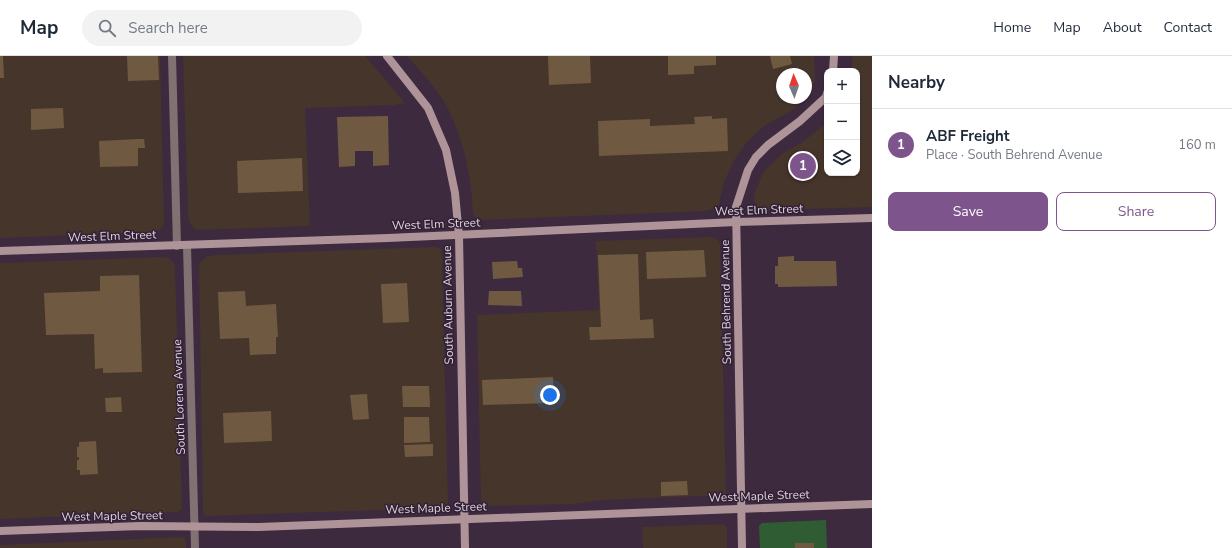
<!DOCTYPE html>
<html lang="en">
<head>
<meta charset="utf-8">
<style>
  :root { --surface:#fff; --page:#f2f2f3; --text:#1f2937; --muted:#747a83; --line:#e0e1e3; --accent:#7d558c }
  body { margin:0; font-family:"Nunito Sans",sans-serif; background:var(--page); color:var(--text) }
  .controls { position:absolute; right:12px; top:12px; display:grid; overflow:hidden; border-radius:8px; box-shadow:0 1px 3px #0004 }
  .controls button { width:36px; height:36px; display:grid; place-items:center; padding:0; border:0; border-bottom:1px solid var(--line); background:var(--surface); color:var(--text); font:20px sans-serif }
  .compass { position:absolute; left:776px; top:12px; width:36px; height:36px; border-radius:50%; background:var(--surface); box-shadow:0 1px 3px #0004; rotate:358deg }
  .you { position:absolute; left:550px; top:339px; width:14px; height:14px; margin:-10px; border:3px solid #fff; border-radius:50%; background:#1a73e8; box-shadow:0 0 0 6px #1a73e833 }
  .badge { display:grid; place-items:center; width:26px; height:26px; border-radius:50%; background:var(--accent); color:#fff; font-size:13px; font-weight:700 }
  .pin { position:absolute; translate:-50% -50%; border:2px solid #fff; box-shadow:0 1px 4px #0006 }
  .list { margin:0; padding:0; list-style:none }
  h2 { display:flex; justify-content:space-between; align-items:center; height:52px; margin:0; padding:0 16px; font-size:17px }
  h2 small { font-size:13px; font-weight:400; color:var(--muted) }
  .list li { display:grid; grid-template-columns:26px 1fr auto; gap:12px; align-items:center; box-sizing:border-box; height:72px; padding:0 16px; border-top:1px solid var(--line) }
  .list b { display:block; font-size:15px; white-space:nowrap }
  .list p { margin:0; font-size:13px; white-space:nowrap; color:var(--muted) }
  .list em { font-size:13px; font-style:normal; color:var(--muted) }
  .actions { display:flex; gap:8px; padding:12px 16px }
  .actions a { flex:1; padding:9px 0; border:1px solid var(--accent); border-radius:8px; text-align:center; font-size:14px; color:var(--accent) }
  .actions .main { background:var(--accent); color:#fff }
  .icon { flex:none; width:22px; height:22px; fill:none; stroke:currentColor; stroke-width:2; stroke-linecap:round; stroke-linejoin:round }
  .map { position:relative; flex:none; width:872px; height:492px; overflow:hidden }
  header { display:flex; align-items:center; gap:24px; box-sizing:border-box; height:56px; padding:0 20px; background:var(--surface); border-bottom:1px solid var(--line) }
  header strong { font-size:19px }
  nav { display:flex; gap:22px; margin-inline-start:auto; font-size:14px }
  .search { width:280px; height:36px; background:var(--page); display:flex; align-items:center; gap:10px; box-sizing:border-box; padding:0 14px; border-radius:22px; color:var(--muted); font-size:15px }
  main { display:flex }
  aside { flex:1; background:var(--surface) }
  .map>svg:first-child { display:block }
  .industrial { fill:#46352b }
  .green { fill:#305c34 }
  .building { fill:#6f5a41 }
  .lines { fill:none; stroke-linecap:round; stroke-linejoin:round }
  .street { stroke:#817173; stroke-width:8 }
  .secondary { stroke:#ae9498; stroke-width:8 }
  .labels { text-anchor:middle; stroke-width:3; stroke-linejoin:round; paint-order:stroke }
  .street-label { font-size:12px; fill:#dfd3e0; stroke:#322035 }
</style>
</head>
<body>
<header>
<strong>Map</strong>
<div class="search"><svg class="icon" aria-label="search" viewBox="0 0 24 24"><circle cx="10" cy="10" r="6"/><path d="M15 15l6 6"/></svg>Search here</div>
<nav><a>Home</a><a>Map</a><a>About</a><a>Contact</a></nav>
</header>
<main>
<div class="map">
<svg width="872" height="492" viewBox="0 0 872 492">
  <rect width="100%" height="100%" fill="#3d2a3f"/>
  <g class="industrial">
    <path d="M 0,0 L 160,0 L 164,168 L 160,174 L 148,176 L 0,182 Z"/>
    <path d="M 183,0 L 365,0 L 405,47 L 393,49 L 305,52 L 310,168 L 309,170 L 197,174 L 195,173 L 190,168 L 188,160 Z"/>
    <path d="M 407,0 L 814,0 L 815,24 L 814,28 L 806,42 L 806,18 L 782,18 L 782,42 L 806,42 L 794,53 L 764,70 L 747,86 L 733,106 L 723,129 L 719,148 L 713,153 L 705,155 L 482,164 L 477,163 L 473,158 L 471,131 L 466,103 L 461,85 L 451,59 L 443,44 L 429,25 Z"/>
    <path d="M 853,0 L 872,0 L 872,151 L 767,154 L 758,151 L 754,145 L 755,137 L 761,121 L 766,113 L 782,98 L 801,87 L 818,74 L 827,65 L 827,117 L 857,117 L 857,15 L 851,15 Z"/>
    <path d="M 712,181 L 719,185 L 720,190 L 726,439 L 601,444 L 572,448 L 483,450 L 481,445 L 477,259 L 599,254 L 596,185 Z"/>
    <path d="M 435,191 L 441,193 L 442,201 L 448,448 L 442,452 L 205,460 L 203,455 L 199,207 L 206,201 L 216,199 Z"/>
    <path d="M 163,201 L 169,202 L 174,208 L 175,210 L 182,453 L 177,456 L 0,463 L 0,207 Z"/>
    <path d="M 724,468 L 727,472 L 727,492 L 643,492 L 642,471 Z"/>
    <path d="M 182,481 L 186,484 L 186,492 L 0,492 L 0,489 Z"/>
  </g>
  <path class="green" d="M 826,464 L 827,492 L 760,492 L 759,470 L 762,467 Z"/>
  <g class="building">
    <path d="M 0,0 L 3,0 L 4,22 L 0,22 Z"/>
    <path d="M 127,0 L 158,0 L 159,24 L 128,25 Z"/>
    <path d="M 548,0 L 590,0 L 591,27 L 549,29 Z"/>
    <path d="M 668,0 L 716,0 L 716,9 L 694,10 L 694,18 L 668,19 Z"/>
    <path d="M 770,0 L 790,0 L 792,8 L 773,13 Z"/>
    <path d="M 63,52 L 64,72 L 31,74 L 31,53 Z"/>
    <path d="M 388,60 L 389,109 L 373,110 L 373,95 L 355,95 L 355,110 L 339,111 L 337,61 Z"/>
    <path d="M 712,60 L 712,63 L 727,62 L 728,95 L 599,100 L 598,65 L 650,63 L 650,70 L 695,68 L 694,61 Z"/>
    <path d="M 139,83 L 144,83 L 145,92 L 138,92 L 138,110 L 100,111 L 99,85 Z"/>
    <path d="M 812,98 L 813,122 L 794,123 L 793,99 Z"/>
    <path d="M 302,102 L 303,135 L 238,137 L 237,105 Z"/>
    <path d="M 704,194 L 706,221 L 647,223 L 646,196 Z"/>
    <path d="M 638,198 L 640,264 L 653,263 L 654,282 L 590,284 L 589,271 L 601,271 L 598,199 Z"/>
    <path d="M 794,200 L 794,205 L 836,205 L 837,230 L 778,231 L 778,228 L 775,228 L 775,210 L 778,210 L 778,201 Z"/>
    <path d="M 517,205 L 518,212 L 522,212 L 523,221 L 493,223 L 492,206 Z"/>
    <path d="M 139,219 L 142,316 L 103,317 L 103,312 L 95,313 L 94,278 L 46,279 L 44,237 L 100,235 L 100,220 Z"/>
    <path d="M 407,227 L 409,266 L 383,267 L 381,228 Z"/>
    <path d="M 245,235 L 246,250 L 276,248 L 278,281 L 276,281 L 276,298 L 250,299 L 249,282 L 220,283 L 218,236 Z"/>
    <path d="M 489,235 L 521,235 L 522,250 L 488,249 Z"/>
    <path d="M 553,321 L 554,347 L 483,349 L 482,324 Z"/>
    <path d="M 402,330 L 429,330 L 430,351 L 403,351 Z"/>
    <path d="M 367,338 L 369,363 L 353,364 L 350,339 Z"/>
    <path d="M 121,341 L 122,356 L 106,356 L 105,342 Z"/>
    <path d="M 271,355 L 272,385 L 224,387 L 223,357 Z"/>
    <path d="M 404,361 L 429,361 L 430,386 L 404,387 Z"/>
    <path d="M 96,385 L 98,418 L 80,419 L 80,414 L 77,414 L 77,404 L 79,404 L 79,401 L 77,401 L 77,391 L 79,391 L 79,386 Z"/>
    <path d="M 433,388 L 433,400 L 405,401 L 404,389 Z"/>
    <path d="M 687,425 L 688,439 L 661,440 L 661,426 Z"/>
    <rect x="795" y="487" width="19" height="5"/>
  </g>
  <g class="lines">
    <g class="street">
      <path d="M 172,0 L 177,190"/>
      <path d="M 187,190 L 195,492"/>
    </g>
    <g class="secondary">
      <path d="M 387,0 L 428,52 L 446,94 L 455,137 L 459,180 L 465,492"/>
      <path d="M 833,15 L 834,0"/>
      <path d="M 0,195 L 388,182 L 736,166 L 872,162"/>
      <path d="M 0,475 L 140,470 L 259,471 L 872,448"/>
      <path d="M 742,492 L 736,151 L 748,114 L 756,101 L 768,89 L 800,65 L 826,41 L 827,37"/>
    </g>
  </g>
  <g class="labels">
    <g class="street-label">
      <text transform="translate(759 154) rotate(-2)" y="4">West Elm Street</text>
      <text transform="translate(436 168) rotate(-2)" y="4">West Elm Street</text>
      <text transform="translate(112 180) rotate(-2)" y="4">West Elm Street</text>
      <text transform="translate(726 246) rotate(-91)" y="4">South Behrend Avenue</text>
      <text transform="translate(448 249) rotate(-91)" y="4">South Auburn Avenue</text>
      <text transform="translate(179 341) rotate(-92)" y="4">South Lorena Avenue</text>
      <text transform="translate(759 440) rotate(-2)" y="4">West Maple Street</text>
      <text transform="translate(436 452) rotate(-2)" y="4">West Maple Street</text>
      <text transform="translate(112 460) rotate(-1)" y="4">West Maple Street</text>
    </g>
  </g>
</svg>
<div class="controls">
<button>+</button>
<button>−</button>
<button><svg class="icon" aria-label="layers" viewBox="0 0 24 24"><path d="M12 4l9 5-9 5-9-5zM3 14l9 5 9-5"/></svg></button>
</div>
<svg class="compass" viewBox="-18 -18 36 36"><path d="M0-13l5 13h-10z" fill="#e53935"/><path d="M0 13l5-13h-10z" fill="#747a83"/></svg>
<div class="you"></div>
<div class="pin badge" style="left:803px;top:110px">1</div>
</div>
<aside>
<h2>Nearby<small></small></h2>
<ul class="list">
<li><span class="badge">1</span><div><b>ABF Freight</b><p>Place · South Behrend Avenue</p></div><em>160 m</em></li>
</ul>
<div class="actions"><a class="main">Save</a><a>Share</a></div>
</aside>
</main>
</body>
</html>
